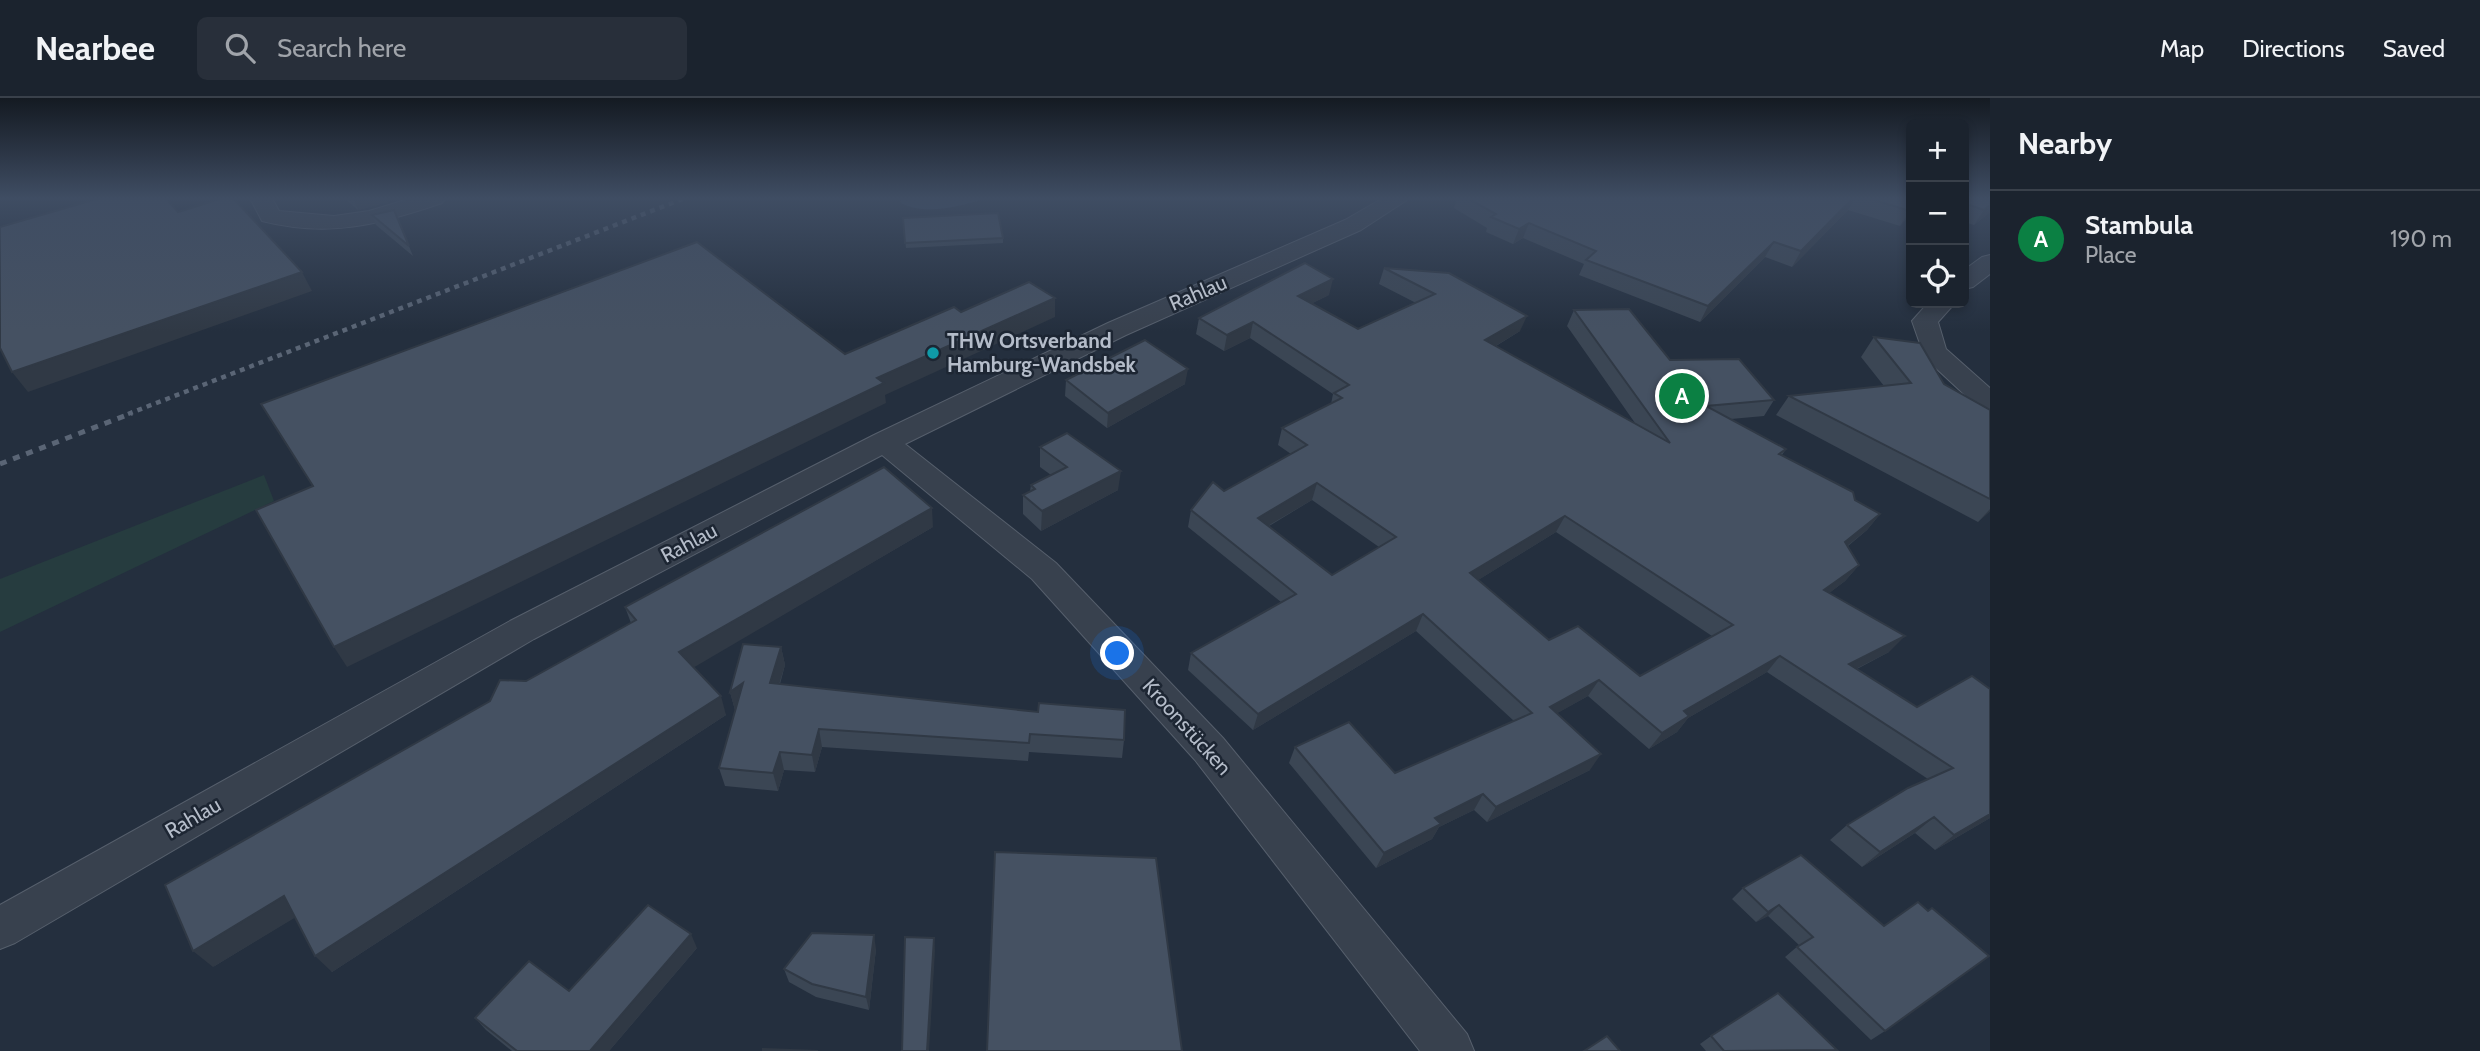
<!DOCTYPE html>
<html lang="en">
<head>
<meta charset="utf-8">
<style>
  :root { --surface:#1b232e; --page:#282f3a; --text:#f1f3f6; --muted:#a0a4aa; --line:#39404a; --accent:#0b8043 }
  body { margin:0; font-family:Cabin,sans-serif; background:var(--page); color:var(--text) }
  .controls { position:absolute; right:21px; top:21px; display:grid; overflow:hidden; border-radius:10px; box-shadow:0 4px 10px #0003 }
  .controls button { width:63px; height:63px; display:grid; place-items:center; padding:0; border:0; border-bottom:2px solid var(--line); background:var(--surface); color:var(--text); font:35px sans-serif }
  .you { position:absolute; left:1118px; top:556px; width:24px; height:24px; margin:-18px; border:5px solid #fff; border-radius:50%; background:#1a73e8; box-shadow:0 0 0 10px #1a73e833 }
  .badge { display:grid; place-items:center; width:46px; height:46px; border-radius:50%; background:var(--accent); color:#fff; font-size:23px; font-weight:700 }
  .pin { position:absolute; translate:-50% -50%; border:4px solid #fff; box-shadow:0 2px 7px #0006 }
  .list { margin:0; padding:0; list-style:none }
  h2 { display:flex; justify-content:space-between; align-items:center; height:91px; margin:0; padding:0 28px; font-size:30px }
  h2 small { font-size:23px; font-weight:400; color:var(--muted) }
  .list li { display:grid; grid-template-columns:46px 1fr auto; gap:21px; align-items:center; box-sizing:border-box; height:98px; padding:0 28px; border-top:2px solid var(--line) }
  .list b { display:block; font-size:26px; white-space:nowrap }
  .list p { margin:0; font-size:23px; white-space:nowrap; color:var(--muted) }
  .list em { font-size:23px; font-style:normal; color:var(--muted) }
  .icon { flex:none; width:38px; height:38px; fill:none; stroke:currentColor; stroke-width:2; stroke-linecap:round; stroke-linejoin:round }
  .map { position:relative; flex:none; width:1990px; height:953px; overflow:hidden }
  header { display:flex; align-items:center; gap:42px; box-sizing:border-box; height:98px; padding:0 35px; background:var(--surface); border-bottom:2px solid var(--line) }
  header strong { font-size:33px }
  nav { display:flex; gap:38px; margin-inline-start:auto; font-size:24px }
  .search { width:490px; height:63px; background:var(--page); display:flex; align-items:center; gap:18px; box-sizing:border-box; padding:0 24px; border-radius:10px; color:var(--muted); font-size:26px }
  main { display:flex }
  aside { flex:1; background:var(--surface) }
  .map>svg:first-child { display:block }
  .green { fill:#263c3f }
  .water { fill:#394c67 }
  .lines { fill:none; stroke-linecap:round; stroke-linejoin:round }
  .minor-casing { stroke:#565f6c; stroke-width:2 }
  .minor { fill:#38414e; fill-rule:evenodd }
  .rail-far1 { stroke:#5a6575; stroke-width:4.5; stroke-dasharray:5 5; stroke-linecap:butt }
  .rail { stroke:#5a6575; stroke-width:5; stroke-dasharray:7 7; stroke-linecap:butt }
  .wall { fill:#3b4654; fill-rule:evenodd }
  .shaded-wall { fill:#303945 }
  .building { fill:#455162; stroke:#303945; stroke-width:2; fill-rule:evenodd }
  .culture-dot { fill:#0f9aa8; stroke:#1d2633; stroke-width:2.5 }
  .labels { text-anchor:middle; stroke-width:5; stroke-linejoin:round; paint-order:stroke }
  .street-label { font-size:21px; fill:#b4bcc9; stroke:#1d2633 }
  .poi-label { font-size:21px; font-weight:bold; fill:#b4bcc9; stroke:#1d2633; text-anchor:start }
</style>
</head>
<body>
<header>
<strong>Nearbee</strong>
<div class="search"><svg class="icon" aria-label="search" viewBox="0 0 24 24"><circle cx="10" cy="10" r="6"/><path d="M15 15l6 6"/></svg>Search here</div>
<nav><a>Map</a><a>Directions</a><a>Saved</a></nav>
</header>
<main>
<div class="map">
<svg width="1990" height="953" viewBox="0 0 1990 953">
  <rect width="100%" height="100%" fill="#242f3e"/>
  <path class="green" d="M 264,377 L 274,403 L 0,534 L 0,481 Z"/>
  <path class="water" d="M 900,100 L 987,100 C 962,108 925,118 901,105 Z"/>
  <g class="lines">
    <g class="minor-casing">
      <g id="minor">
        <path d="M 250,100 L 272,100 L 279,113 L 334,118 L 369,113 L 412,100 L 445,100 L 442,105 C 377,127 330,140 262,123 Z"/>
        <path d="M 1383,100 L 1410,100 L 1361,132 L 1126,237 L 905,346 L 1056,465 L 1223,640 L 1467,936 L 1474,953 L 1420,953 L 1195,662 L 1032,481 L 882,357 L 534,541 L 15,845 L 0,851 L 0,807 L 510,523 L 874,337 L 1108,225 L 1345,122 Z"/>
        <path d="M 1990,157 L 1990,176 L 1973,189 L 1964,191 L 1964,172 L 1982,159 Z"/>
        <path d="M 1928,205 L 1955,205 L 1938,224 L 1946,251 L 1990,290 L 1990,314 L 1980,311 L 1925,260 L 1912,223 Z"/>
      </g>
    </g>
    <use href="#minor" class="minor"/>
    <path class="rail-far1" d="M 128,316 L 685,100"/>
    <path class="rail" d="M 0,366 L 132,315"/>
  </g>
  <g class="wall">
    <path d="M 344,100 L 386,100 L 388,104 L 358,112 Z"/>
    <path d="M 1457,100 L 1911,100 L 1911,115 L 1900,128 L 1848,112 L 1792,169 L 1765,159 L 1700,224 L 1579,177 L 1584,166 L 1523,140 L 1513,146 L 1486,134 L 1487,130 L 1454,110 Z"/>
    <path d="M 1964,100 L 1990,114 L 1974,127 L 1964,124 Z"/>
    <path d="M 394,112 L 413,158 L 376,127 L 372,117 Z"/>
    <path d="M 903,120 L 1003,140 L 1003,145 L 906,150 Z"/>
    <path d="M 1384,170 L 1520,233 L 1496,248 L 1635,325 L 1567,228 L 1574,212 L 1670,262 L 1774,302 L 1764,318 L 1731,321 L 1786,351 L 1782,357 L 1855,402 L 1880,416 L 1867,432 L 1848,448 L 1859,467 L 1845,483 L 1829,495 L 1889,554 L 1857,571 L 1917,609 L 1990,591 L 1990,720 L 1935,752 L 1915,735 L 1862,769 L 1830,742 L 1847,727 L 1928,681 L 1767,574 L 1688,620 L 1677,634 L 1649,651 L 1588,598 L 1557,615 L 1590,672 L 1487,724 L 1474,712 L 1439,729 L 1432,741 L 1376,770 L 1289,665 L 1295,649 L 1395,675 L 1514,623 L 1416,533 L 1253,632 L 1188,572 L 1191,555 L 1281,504 L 1188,429 L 1191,412 L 1291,356 L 1278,347 L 1282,330 L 1331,306 L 1333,296 L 1250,240 L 1224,253 L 1196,236 L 1199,220 L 1329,197 L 1312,205 L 1358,231 L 1416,205 L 1379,186 ZM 1312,402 L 1379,449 L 1332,477 L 1269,428 ZM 1556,434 L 1712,538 L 1640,578 L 1549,542 L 1478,482 Z"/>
    <path d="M 1874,239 L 1944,286 L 1990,312 L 1990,413 L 1978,424 L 1776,317 L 1789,298 L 1884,288 L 1861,259 Z"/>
    <path d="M 1066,282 L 1185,286 L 1107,330 L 1065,298 Z"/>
    <path d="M 1040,349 L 1118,392 L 1041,433 L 1023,416 L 1023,397 L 1030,393 L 1031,387 L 1051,377 L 1040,369 Z"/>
    <path d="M 933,429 L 693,569 L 726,617 L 332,874 L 295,819 L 213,869 L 526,583 L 631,525 L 625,509 Z"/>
    <path d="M 781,549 L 785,567 L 780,586 L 1124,642 L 1122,660 L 1029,654 L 1028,663 L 822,649 L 815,674 L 784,672 L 778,693 L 725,688 L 719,670 L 735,612 L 730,594 Z"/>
    <path d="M 1801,757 L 1885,933 L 1871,942 L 1785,859 L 1799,847 L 1768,818 L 1756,824 L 1732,801 L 1743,790 Z"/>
    <path d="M 697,850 L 609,953 L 512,953 L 486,932 L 475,920 L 569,893 Z"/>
    <path d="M 876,851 L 869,912 L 816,899 L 789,884 L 784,871 Z"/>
    <path d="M 1711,938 L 1836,953 L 1706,953 L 1700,946 Z"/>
  </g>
  <g class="shaded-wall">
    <path d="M 362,100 L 386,100 L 388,104 L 358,112 L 354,102 Z"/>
    <path d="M 1853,100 L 1855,100 L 1848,112 L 1792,169 L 1801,153 Z"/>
    <path d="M 1990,107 L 1990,114 L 1974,127 L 1984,112 Z"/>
    <path d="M 1911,111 L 1911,115 L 1900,128 Z"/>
    <path d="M 1529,125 L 1523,140 L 1513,146 L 1519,131 Z"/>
    <path d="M 1774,144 L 1765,159 L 1700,224 L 1708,208 Z"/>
    <path d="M 302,174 L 312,193 L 28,294 L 12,274 Z"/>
    <path d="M 1333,181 L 1329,197 L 1295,214 L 1298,198 Z"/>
    <path d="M 1055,200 L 1055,219 L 885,297 L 886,305 L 347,569 L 334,549 L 877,280 Z"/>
    <path d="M 1527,218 L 1520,233 L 1479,258 L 1485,242 Z"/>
    <path d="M 1253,224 L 1250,240 L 1224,253 L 1227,237 Z"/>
    <path d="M 1188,271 L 1185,286 L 1107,330 L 1108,315 Z"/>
    <path d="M 1121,373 L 1118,392 L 1041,433 L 1042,413 Z"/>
    <path d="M 1317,385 L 1312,402 L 1254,436 L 1258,420 Z"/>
    <path d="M 932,410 L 933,429 L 686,574 L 679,554 Z"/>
    <path d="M 1990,411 L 1990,413 L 1978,424 Z"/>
    <path d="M 1880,416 L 1867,432 L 1832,460 L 1845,444 Z"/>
    <path d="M 1565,418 L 1556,434 L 1462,492 L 1470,475 Z"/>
    <path d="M 1859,467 L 1845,483 L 1811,509 L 1824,492 Z"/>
    <path d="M 1423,516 L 1416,533 L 1253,632 L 1258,616 Z"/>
    <path d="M 1905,538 L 1889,554 L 1834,582 L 1849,566 Z"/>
    <path d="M 781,549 L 785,567 L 774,603 L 770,585 Z"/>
    <path d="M 1780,558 L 1767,574 L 1688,620 L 1677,634 L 1649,651 L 1662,635 L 1684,613 Z"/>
    <path d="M 1599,582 L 1588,598 L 1540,625 L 1550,609 Z"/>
    <path d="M 743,585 L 735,612 L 730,594 Z"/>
    <path d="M 721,598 L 726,617 L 332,874 L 315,858 Z"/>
    <path d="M 819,631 L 822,649 L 815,674 L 812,657 Z"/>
    <path d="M 780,654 L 784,672 L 778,693 L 773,675 Z"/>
    <path d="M 1601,656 L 1590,672 L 1487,724 L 1496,709 Z"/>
    <path d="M 1483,696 L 1474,712 L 1439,729 L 1432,741 L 1376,770 L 1384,755 L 1435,720 Z"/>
    <path d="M 1990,716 L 1990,720 L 1935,752 L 1954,737 Z"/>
    <path d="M 1934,719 L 1915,735 L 1862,769 L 1880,754 Z"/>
    <path d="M 284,798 L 301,816 L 213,869 L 193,853 Z"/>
    <path d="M 1779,807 L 1768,818 L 1756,824 L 1768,814 Z"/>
    <path d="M 691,836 L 697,850 L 609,953 L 590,953 Z"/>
    <path d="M 874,837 L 876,851 L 869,912 L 866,899 Z"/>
    <path d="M 934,840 L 935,853 L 929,953 L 927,953 Z"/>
  </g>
  <g class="building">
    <path d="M 100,100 L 166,100 L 178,114 L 223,100 L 233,100 L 302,174 L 12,274 L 0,250 L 0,129 Z"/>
    <path d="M 1467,100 L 1853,100 L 1801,153 L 1774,144 L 1708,208 L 1586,162 L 1596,153 L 1529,125 L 1519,131 L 1491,119 L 1496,116 Z"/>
    <path d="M 1868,100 L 1911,100 L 1911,111 L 1910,113 Z"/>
    <path d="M 1964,100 L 1990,100 L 1990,107 L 1984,112 L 1964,105 Z"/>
    <path d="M 394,112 L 409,148 L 372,117 Z"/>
    <path d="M 998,115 L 1003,140 L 905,145 L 903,120 Z"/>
    <path d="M 697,144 L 845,256 L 954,209 L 961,214 L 1029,184 L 1055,200 L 877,280 L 884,285 L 334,549 L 256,412 L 313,388 L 261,306 Z"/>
    <path d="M 1305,165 L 1333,181 L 1298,198 L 1358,231 L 1435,196 L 1384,170 L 1449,175 L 1527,218 L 1485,242 L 1670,345 L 1574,212 L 1629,211 L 1670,262 L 1739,261 L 1774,302 L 1706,308 L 1786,351 L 1779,356 L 1853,394 L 1855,402 L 1880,416 L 1845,444 L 1859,467 L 1824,492 L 1905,538 L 1849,566 L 1917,609 L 1972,578 L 1990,591 L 1990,716 L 1954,737 L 1934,719 L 1880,754 L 1847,727 L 1908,690 L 1953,670 L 1780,558 L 1684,613 L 1689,618 L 1662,635 L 1599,582 L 1550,609 L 1601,656 L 1496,709 L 1483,696 L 1435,720 L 1441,726 L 1384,755 L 1295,649 L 1349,624 L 1395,675 L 1532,615 L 1423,516 L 1258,616 L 1191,555 L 1296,496 L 1191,412 L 1213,384 L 1224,393 L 1307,347 L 1282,330 L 1342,300 L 1334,295 L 1349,287 L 1253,224 L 1227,237 L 1199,220 ZM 1317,385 L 1396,439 L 1332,477 L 1258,420 ZM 1565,418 L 1733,527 L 1640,578 L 1578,528 L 1549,542 L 1470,475 Z"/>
    <path d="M 1874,239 L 1920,245 L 1944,286 L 1990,312 L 1990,401 L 1789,298 L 1911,285 Z"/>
    <path d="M 1145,242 L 1188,271 L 1108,315 L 1066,282 Z"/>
    <path d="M 1067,335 L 1121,373 L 1042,413 L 1023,397 L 1035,391 L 1031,387 L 1067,369 L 1040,349 Z"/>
    <path d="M 884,369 L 932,410 L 679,554 L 721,598 L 315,858 L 284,798 L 193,853 L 165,787 L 490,603 L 500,582 L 526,583 L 636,522 L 625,509 Z"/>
    <path d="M 743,546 L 781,549 L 770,585 L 1038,614 L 1039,605 L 1125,612 L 1124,642 L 1030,636 L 1029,645 L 819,631 L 812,657 L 780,654 L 773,675 L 719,670 L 743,585 L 730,594 Z"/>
    <path d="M 995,754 L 1156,760 L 1182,953 L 987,953 Z"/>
    <path d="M 1801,757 L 1884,828 L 1918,804 L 1928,813 L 1932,810 L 1989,858 L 1885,933 L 1797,849 L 1813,839 L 1779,807 L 1768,814 L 1743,790 Z"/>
    <path d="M 648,807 L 691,836 L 590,953 L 517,953 L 475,920 L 529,863 L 569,893 Z"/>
    <path d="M 812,835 L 874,837 L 866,899 L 812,886 L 784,871 Z"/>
    <path d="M 905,839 L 934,840 L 927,953 L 902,953 Z"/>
    <path d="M 1778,895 L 1837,952 L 1724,953 L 1711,938 Z"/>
    <path d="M 1607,938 L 1620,953 L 1584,953 Z"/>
    <path d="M 763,951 L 818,953 L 763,953 Z"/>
  </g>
  <linearGradient id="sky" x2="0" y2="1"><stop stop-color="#141a22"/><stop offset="0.43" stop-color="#3f4d63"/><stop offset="1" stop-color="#3f4d63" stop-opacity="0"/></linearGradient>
  <rect width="1990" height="233" fill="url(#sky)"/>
  <circle class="culture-dot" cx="933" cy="255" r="7"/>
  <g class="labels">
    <g class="street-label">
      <text transform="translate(1198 195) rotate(-23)" y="7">Rahlau</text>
      <text transform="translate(689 445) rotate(-28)" y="7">Rahlau</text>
      <text transform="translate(1187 629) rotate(48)" y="7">Kroonstücken</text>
      <text transform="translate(193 720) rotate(-30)" y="7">Rahlau</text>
    </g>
    <g class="poi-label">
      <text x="947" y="250">THW Ortsverband<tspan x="947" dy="24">Hamburg-Wandsbek</tspan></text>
    </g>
  </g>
</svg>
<div class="controls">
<button>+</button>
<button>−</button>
<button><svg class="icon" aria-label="locate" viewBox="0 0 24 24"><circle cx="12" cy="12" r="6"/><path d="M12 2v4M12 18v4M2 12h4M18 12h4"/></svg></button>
</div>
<div class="you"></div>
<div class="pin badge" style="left:1682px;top:298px">A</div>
</div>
<aside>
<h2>Nearby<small></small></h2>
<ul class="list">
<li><span class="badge">A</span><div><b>Stambula</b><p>Place</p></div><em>190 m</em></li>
</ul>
</aside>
</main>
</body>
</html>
